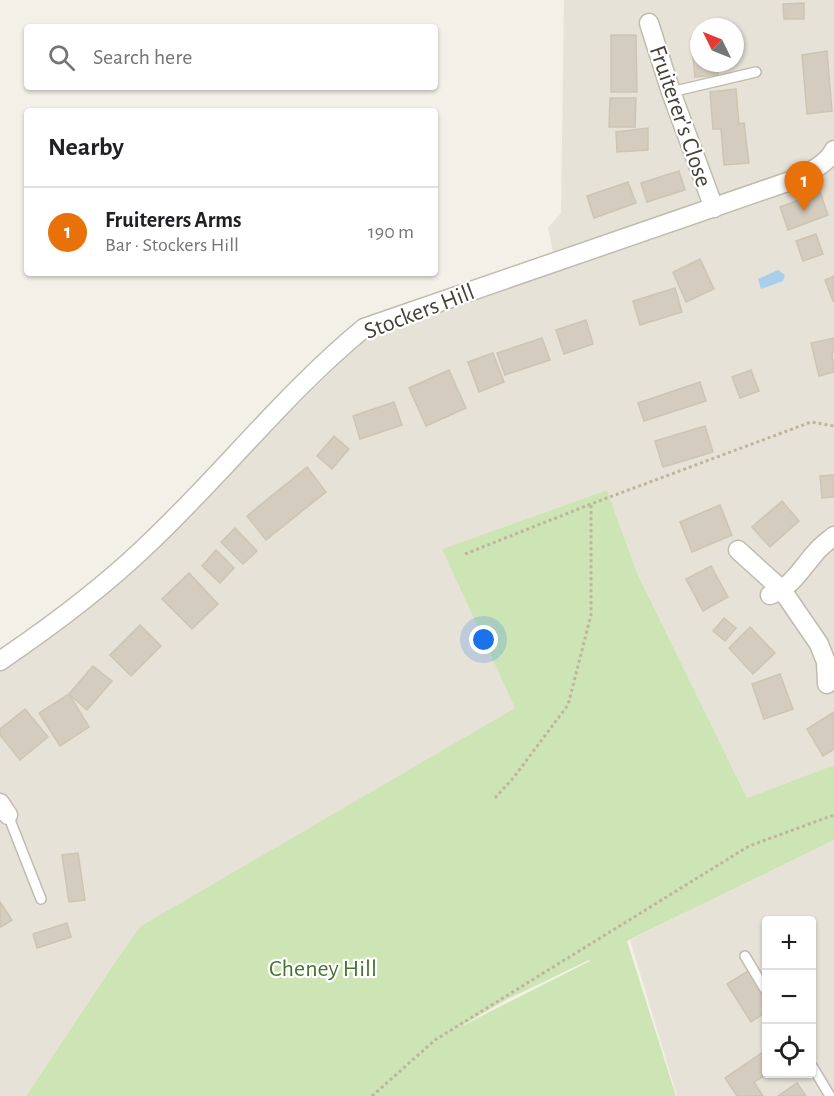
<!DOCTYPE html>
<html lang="en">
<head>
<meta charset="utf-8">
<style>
  :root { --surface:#fff; --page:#f2f2f2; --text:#202124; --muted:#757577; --line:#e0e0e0; --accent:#ec4c26 }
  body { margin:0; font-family:"Alegreya Sans",sans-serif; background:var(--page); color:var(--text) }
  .controls { position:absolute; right:18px; bottom:18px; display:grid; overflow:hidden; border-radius:6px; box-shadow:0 2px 4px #0004 }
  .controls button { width:54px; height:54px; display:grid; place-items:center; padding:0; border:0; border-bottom:2px solid var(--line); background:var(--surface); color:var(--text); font:30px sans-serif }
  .compass { position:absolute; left:690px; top:18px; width:54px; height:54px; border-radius:50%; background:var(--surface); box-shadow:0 2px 4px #0004; rotate:313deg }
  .you { position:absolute; left:484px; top:640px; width:21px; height:21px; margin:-15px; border:4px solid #fff; border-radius:50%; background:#1a73e8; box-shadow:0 0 0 9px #1a73e833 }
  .badge { display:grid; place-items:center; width:39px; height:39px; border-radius:50%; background:var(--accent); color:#fff; font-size:20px; font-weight:700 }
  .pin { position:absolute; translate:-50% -50px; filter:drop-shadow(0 2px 3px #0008) }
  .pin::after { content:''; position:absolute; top:32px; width:21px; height:18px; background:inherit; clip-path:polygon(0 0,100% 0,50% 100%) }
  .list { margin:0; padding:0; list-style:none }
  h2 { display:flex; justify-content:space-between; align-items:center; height:78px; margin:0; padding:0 24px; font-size:26px }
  h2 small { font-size:20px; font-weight:400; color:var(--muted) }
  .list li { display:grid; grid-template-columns:39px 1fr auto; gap:18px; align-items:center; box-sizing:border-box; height:90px; padding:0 24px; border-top:2px solid var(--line) }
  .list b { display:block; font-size:22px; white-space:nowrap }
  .list p { margin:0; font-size:20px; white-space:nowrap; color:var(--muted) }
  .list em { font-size:20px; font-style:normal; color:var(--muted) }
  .icon { flex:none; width:33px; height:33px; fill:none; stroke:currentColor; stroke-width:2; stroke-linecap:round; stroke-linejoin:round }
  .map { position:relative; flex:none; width:834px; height:1096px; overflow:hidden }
  .search { position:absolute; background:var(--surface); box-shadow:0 2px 4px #0004; left:24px; top:24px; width:414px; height:66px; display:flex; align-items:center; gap:15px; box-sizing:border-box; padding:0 21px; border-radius:6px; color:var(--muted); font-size:22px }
  .panel { position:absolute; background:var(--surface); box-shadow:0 2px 4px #0004; left:24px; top:108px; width:414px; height:168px; border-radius:6px }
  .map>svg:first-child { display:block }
  .residential { fill:#e7e2d7; fill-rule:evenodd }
  .green { fill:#cde5b4; fill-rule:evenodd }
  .water { fill:#a9ceec }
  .building { fill:#d4ccbe; stroke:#cec4b2; stroke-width:1.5 }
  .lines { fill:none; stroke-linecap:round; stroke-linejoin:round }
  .lane-casing { stroke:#c1bbae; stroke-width:12 }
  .street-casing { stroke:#c1bbae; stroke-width:21 }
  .path { stroke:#bfb49e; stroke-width:3; stroke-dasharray:3 3; stroke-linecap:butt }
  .lane { stroke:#fff; stroke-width:9 }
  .street { stroke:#fff; stroke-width:18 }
  .labels { text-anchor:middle; stroke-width:4.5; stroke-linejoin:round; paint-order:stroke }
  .street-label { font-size:24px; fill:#464137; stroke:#fff }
  .park-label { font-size:24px; fill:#46742e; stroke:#fff }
</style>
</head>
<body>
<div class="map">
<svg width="834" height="1096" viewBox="0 0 834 1096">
  <rect width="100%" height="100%" fill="#f3f0e8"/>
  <g class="residential">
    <path d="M 564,0 L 834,0 L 834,765 L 747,798 L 637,573 L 607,490 L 442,549 L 516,708 L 142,926 L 115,962 L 26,1096 L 0,1096 L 0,671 L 71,621 L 116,584 L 372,331 L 556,266 L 548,228 L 561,213 ZM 699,27 L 735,27 L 735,63 L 699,63 Z"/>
    <path d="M 834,840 L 834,1096 L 677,1096 L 630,940 ZM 766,920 L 812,920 L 812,1074 L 766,1074 Z"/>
  </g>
  <path class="green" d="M 607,490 L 637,573 L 747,798 L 834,765 L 834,840 L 627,941 L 676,1096 L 26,1096 L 115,962 L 141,926 L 515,708 L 442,549 ZM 589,960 L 590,961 L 456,1029 L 504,1001 Z"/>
  <path class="water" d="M 778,270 L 785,275 L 783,281 L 761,289 L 758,279 Z"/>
  <g class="building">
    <path d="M 804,3 L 804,19 L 784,19 L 783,4 Z"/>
    <path d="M 611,35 L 636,35 L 637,92 L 611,92 Z"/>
    <path d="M 691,39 L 699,39 L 699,63 L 717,63 L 718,75 L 695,77 Z"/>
    <path d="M 827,51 L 832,111 L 807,114 L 802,55 Z"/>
    <path d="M 736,89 L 739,124 L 744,123 L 749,163 L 724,165 L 721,129 L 713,129 L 710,92 Z"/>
    <path d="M 610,98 L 636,98 L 635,127 L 609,127 Z"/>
    <path d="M 648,128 L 648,150 L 617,152 L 616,132 Z"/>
    <path d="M 679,171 L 685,190 L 647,202 L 641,183 Z"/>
    <path d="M 628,182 L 636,203 L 594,218 L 587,196 Z"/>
    <path d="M 820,192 L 828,215 L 788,230 L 780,207 Z"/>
    <path d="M 816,234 L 823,254 L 803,261 L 796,241 Z"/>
    <path d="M 700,259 L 714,289 L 686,302 L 673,272 Z"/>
    <path d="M 834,276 L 834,301 L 833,301 L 825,280 Z"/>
    <path d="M 675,288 L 682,312 L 640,325 L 633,301 Z"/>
    <path d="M 586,320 L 593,344 L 564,354 L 556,330 Z"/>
    <path d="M 542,338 L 550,360 L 505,375 L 497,353 Z"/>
    <path d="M 834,338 L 834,352 L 832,353 L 834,372 L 819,376 L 811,343 Z"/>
    <path d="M 493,353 L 504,382 L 479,392 L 468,362 Z"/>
    <path d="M 449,370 L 466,408 L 426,426 L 409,388 Z"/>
    <path d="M 751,370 L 759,391 L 740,398 L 732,377 Z"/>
    <path d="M 700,382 L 706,401 L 644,421 L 638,403 Z"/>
    <path d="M 394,402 L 402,425 L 360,439 L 353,416 Z"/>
    <path d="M 705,426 L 713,452 L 663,467 L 655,441 Z"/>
    <path d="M 334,436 L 349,449 L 332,469 L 317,456 Z"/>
    <path d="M 307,467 L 326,492 L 266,540 L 247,516 Z"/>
    <path d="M 834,475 L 834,497 L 822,498 L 820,476 Z"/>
    <path d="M 782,501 L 799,521 L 770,547 L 752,527 Z"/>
    <path d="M 720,505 L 732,535 L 692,552 L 680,522 Z"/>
    <path d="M 235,528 L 257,551 L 243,564 L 221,542 Z"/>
    <path d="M 216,550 L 234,568 L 220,583 L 202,566 Z"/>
    <path d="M 711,566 L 728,597 L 703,611 L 686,579 Z"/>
    <path d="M 189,573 L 218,604 L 192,629 L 162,599 Z"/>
    <path d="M 724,618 L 736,628 L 725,641 L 713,631 Z"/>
    <path d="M 140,625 L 161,646 L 131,676 L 110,655 Z"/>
    <path d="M 750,627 L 775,653 L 753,674 L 729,648 Z"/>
    <path d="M 93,666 L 112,681 L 87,710 L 69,694 Z"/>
    <path d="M 780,674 L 793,709 L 764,719 L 752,684 Z"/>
    <path d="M 69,694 L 89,727 L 60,746 L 39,713 Z"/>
    <path d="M 25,709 L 48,737 L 20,760 L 0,735 L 0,729 Z"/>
    <path d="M 834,712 L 834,749 L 823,756 L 807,729 Z"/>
    <path d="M 78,853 L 85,900 L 69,902 L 62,855 Z"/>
    <path d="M 0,902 L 12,920 L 1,927 L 0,925 Z"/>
    <path d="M 67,923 L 71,937 L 37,948 L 33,934 Z"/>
    <path d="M 748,971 L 766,999 L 766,1012 L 751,1022 L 727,984 Z"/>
    <path d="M 766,1050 L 767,1074 L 754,1082 L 763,1096 L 737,1096 L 725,1078 Z"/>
    <path d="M 797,1083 L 806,1096 L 778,1096 Z"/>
  </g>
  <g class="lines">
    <g class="lane-casing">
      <g id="lane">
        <path d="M 671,92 L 756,72"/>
        <path d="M 8,815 L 41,899"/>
        <path d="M 745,956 L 766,991"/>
        <path d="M 812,1066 L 830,1096"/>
      </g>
    </g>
    <g class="street-casing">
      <g id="street">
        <path d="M 649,23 L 671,92 L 714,208"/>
        <path d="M 738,550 L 782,590 L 819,644 L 826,662 L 827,684"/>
        <path d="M 770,595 C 792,587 801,569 816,552 C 821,546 828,541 834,536"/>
        <path d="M 0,661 C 50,627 100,590 144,548 C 220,477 284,394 364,328 L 790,181 C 805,174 826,166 834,150"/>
        <path d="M 0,803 L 8,815"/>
      </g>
    </g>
    <g class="path">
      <path d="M 465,554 L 591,504 L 811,422 L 834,426"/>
      <path d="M 495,798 L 514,777 L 568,705 L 591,615 L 591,504"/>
      <path d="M 372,1096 L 435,1040 L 749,846 L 834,815"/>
    </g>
    <use href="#lane" class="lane"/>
    <use href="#street" class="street"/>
  </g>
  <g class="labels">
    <g class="street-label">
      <text transform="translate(681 116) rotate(71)" y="8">Fruiterer's Close</text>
      <text transform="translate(419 311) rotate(-21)" y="8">Stockers Hill</text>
    </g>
    <g class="park-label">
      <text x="323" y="976">Cheney Hill</text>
    </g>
  </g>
</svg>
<div class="controls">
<button>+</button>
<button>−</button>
<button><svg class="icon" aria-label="locate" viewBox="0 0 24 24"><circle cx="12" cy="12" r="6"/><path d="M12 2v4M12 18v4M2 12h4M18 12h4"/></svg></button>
</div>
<svg class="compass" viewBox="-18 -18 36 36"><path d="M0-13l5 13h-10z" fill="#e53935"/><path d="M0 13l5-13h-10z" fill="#757577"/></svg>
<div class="you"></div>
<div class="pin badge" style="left:804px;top:211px;background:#e8710a">1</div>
<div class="search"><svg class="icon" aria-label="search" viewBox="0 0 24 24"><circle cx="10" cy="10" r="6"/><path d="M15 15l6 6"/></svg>Search here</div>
<section class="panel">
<h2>Nearby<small></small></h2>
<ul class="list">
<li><span class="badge" style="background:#e8710a">1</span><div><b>Fruiterers Arms</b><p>Bar · Stockers Hill</p></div><em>190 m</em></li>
</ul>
</section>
</div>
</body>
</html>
